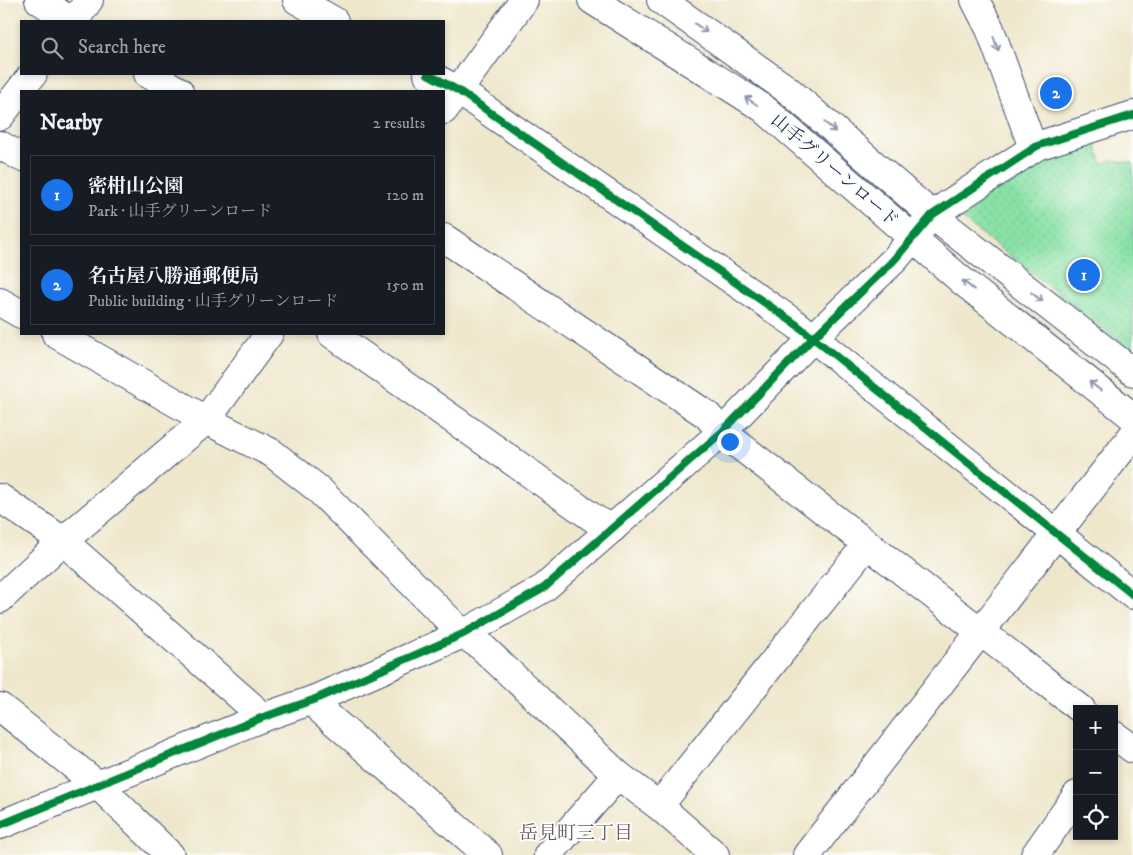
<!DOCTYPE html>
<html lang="en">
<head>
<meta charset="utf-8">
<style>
  :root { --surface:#171b24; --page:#242831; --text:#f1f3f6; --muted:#9ea1a6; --line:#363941; --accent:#1a73e8 }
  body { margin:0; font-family:"IM FELL DW Pica","Noto Serif JP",serif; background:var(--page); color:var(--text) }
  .controls { position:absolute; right:15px; bottom:15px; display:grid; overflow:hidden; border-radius:0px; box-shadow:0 2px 8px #0003 }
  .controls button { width:45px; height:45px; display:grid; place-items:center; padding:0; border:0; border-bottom:1px solid var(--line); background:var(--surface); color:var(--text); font:25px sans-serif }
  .you { position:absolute; left:729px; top:441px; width:18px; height:18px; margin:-12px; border:4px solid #fff; border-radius:50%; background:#1a73e8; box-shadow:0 0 0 8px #1a73e833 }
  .badge { display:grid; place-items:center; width:32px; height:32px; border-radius:50%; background:var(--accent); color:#fff; font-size:16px; font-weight:700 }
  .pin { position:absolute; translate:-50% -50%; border:2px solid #fff; box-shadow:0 1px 5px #0006 }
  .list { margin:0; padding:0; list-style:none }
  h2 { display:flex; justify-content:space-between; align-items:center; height:65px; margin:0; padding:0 20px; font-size:21px }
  h2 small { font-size:16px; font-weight:400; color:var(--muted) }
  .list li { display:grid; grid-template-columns:32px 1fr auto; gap:15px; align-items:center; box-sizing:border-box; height:80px; margin:0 10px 10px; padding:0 10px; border:1px solid var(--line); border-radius:0px }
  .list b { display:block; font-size:19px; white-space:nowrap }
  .list p { margin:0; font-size:16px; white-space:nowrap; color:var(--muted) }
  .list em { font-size:16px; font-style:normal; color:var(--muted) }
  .icon { flex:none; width:28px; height:28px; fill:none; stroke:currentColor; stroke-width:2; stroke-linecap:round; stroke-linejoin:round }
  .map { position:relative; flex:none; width:1133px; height:855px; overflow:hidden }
  .search { position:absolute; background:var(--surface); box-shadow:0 2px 8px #0003; left:20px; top:20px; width:425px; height:55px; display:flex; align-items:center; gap:12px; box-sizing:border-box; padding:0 18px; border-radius:0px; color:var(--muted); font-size:19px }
  .panel { position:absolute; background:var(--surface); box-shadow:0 2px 8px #0003; left:20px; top:90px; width:425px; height:245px; border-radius:0px }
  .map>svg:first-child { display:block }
  .park { fill:url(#park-dots); stroke:#528882 }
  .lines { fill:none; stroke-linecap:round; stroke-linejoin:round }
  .minor-casing { stroke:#3b4b6e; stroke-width:30 }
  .minor { stroke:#fff; stroke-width:28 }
  .cycleway-casing { stroke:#fdfcf7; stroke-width:11 }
  .cycleway { stroke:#00873e; stroke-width:8 }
  .oneway { stroke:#8d97ae }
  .labels { text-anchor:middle; stroke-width:4; stroke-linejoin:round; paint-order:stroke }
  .street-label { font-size:18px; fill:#1b2f5e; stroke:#fdfcf7 }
  .neighbourhood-label { font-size:19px; fill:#645b6a; stroke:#fdfcf7 }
</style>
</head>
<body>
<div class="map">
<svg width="1133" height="855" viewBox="0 0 1133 855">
  <defs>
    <pattern id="park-dots" width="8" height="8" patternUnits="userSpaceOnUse" patternTransform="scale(1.25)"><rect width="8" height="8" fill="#88e1a6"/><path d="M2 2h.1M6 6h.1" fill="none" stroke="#75c191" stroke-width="1.8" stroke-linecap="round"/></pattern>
  </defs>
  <rect width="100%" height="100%" fill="#fdfcf7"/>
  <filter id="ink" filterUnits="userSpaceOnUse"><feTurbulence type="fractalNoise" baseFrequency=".02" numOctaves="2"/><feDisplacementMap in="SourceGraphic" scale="10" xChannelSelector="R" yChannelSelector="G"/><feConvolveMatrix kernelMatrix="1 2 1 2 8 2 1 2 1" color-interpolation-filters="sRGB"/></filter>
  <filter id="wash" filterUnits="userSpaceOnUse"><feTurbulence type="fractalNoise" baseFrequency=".0096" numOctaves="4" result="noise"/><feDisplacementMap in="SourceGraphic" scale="20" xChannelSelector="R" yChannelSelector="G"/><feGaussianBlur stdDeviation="1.12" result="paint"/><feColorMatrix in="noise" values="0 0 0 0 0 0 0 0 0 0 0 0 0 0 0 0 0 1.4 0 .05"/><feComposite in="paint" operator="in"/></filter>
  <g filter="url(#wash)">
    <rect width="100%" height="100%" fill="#efe7cc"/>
    <path class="park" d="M 1093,137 L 1102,164 L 1112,160 L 1133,163 L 1133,352 L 951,210 L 1037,153 Z"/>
  </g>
  <g filter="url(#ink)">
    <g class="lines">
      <g class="minor-casing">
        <g id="minor">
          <path d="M 39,0 L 71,21"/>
          <path d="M 297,0 L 334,21"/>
          <path d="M 592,0 L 763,108 L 961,280 L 1133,417"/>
          <path d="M 661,0 L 788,90 L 932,215 L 1133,372"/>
          <path d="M 975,0 L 990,29 L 1033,148"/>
          <path d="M 74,21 L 89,0"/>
          <path d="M 148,74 L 179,91"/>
          <path d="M 428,74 L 459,91 L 797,325 L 1133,595"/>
          <path d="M 444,110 L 524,0"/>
          <path d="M 0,116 L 33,74"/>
          <path d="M 0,145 L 21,157"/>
          <path d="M 444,238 L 707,415 L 722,432 L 1081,709"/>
          <path d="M 0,302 L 21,314"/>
          <path d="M 56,334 L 206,420 L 272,453 L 318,489 L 463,634 L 481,646 L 618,775 L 659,806 L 715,855"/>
          <path d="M 332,334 L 596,520 L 613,528"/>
          <path d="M 0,498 L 63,541 L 251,706 L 261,718"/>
          <path d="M 0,599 L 63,541 L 206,420 L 269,334"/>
          <path d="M 313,700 L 323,712 L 488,855"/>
          <path d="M 0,707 L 98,785 L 170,855"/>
          <path d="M 1114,735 L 1133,749"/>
          <path d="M 659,806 L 867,544"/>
          <path d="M 0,825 L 261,718 L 313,700 L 463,634 L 544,588 L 722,432 L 812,339 L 895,259 L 932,215 L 1037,146 L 1133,115"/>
          <path d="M 548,855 L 618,775"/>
          <path d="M 807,855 L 1133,435"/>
          <path d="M 1035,855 L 1077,795"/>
        </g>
      </g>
      <use href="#minor" class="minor"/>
      <g class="cycleway-casing">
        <g id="cycleway">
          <path d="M 428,74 L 459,91 L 797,325 L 1133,595"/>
          <path d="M 0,825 L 261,718 L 313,700 L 463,634 L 544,588 L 722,432 L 812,339 L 895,259 L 932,215 L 1037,146 L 1133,115"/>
        </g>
      </g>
      <use href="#cycleway" class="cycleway"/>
    </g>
    <defs><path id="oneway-shaft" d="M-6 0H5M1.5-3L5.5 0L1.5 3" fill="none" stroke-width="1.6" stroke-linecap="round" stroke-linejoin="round" transform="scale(1.25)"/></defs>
    <g class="oneway">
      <use href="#oneway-shaft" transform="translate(701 28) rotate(36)"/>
      <use href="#oneway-shaft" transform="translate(996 44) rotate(70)"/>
      <use href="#oneway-shaft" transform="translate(751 101) rotate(-148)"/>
      <use href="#oneway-shaft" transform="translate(830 127) rotate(41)"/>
      <use href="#oneway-shaft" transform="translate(968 285) rotate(-142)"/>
      <use href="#oneway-shaft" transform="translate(1037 297) rotate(38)"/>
      <use href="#oneway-shaft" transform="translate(1095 386) rotate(-142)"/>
    </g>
  </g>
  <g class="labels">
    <g class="street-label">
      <text transform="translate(835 170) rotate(41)" y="6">山手グリーンロード</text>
    </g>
    <g class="neighbourhood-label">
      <text x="576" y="839">岳見町三丁目</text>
    </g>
  </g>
</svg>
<div class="controls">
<button>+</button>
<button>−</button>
<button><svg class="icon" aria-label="locate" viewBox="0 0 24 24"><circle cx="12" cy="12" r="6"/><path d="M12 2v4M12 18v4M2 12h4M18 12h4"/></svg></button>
</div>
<div class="you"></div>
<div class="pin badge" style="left:1084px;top:275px">1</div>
<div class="pin badge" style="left:1056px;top:93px">2</div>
<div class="search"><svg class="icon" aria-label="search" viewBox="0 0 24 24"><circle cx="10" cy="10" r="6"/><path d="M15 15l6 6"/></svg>Search here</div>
<section class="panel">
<h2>Nearby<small>2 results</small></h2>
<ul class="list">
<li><span class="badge">1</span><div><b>密柑山公園</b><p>Park · 山手グリーンロード</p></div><em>120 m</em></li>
<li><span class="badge">2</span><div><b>名古屋八勝通郵便局</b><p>Public building · 山手グリーンロード</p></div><em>150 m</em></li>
</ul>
</section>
</div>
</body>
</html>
